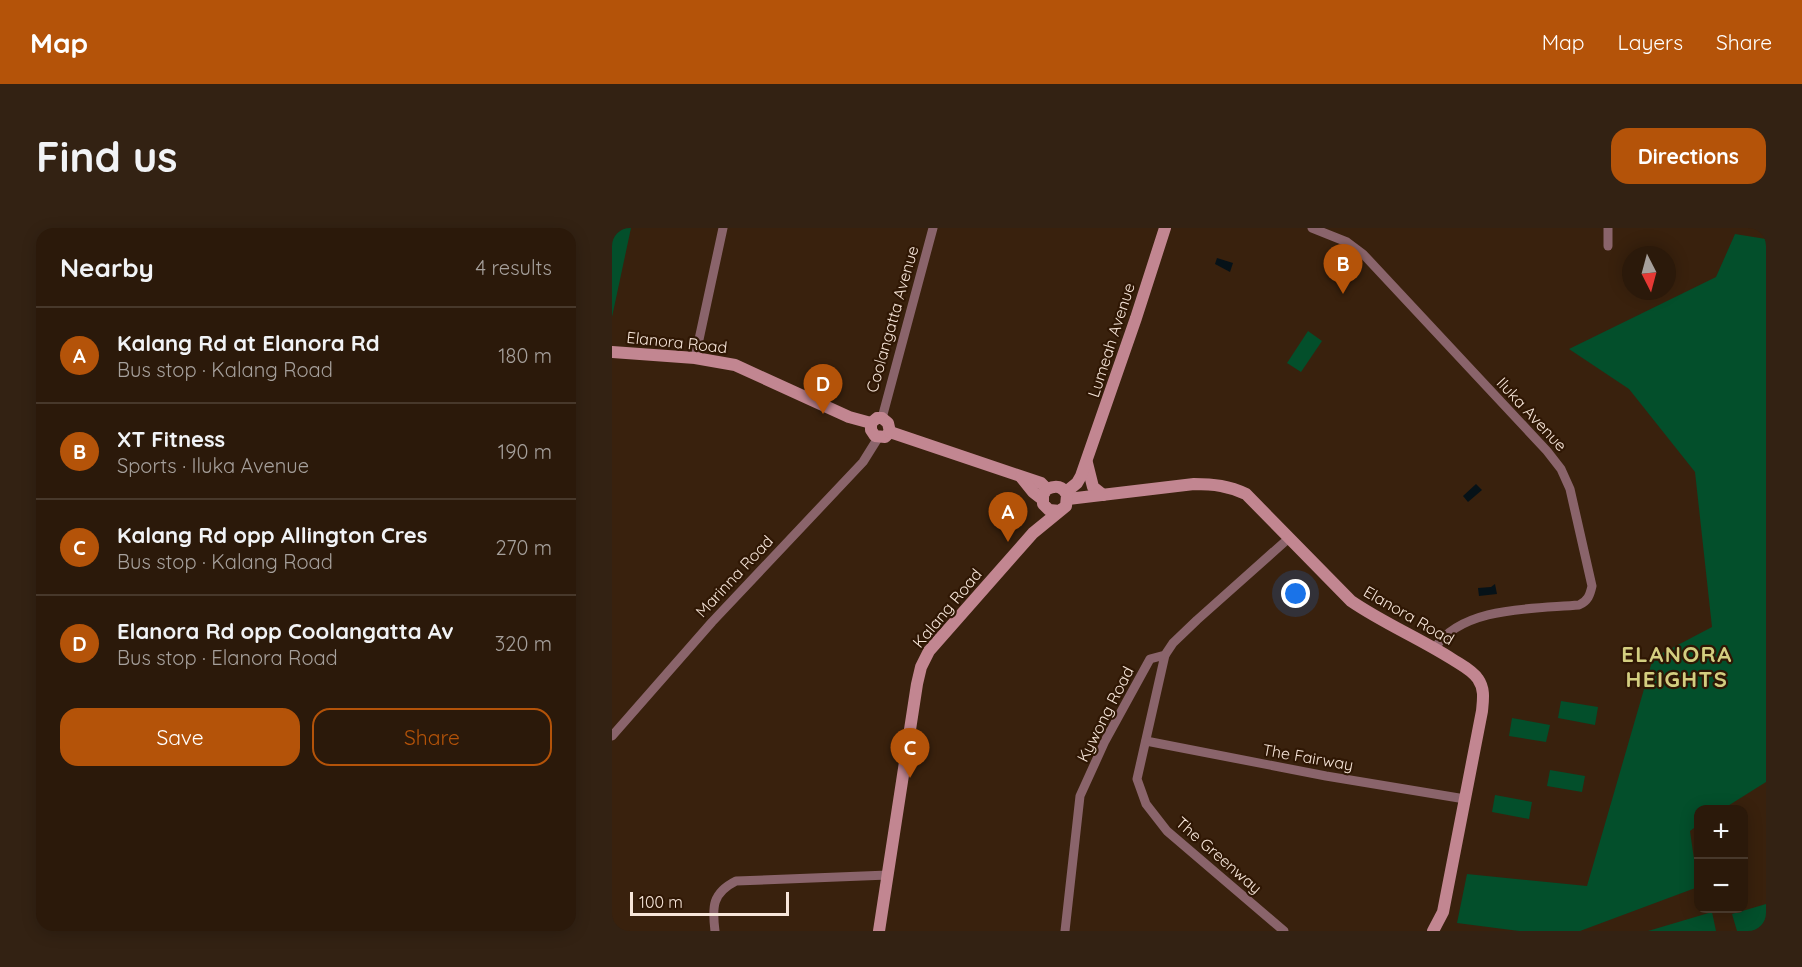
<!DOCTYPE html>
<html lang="en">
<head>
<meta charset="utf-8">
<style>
  :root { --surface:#2b190a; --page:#332213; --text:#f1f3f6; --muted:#a6a09c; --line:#47382b; --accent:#b45309 }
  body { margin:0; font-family:Quicksand,sans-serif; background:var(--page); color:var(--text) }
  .controls { position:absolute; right:18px; bottom:18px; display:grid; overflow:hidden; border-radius:12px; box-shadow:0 3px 15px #0003 }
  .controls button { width:54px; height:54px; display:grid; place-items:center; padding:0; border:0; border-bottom:2px solid var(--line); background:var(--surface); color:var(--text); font:30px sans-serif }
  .compass { position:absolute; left:1010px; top:18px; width:54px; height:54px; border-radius:50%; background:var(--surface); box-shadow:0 3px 15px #0003; rotate:174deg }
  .scale { position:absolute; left:18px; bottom:15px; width:159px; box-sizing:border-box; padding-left:6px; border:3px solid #f7e6da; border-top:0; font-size:16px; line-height:21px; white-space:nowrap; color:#f7e6da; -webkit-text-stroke:4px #2f1704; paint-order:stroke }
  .you { position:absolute; left:684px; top:366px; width:21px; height:21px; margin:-15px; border:4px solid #fff; border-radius:50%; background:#1a73e8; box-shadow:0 0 0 9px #1a73e833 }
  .badge { display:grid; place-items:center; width:39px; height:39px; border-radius:50%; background:var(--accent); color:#fff; font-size:20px; font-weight:700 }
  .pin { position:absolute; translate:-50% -50px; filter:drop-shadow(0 2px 3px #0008) }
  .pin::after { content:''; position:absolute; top:32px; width:21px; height:18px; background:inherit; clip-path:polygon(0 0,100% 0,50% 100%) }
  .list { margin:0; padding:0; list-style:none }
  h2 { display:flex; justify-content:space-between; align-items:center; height:78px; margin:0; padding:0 24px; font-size:26px }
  h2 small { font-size:20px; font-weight:400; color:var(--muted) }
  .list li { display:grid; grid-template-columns:39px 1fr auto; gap:18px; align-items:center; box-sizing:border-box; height:96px; padding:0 24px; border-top:2px solid var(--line) }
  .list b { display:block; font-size:22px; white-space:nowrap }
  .list p { margin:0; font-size:20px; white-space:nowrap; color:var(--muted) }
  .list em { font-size:20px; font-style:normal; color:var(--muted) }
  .actions { display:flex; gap:12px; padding:18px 24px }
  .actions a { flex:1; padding:14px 0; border:2px solid var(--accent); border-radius:18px; text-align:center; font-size:21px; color:var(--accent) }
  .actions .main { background:var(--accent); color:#fff }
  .map { position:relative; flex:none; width:1154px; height:703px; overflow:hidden; border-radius:18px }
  header { display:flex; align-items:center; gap:36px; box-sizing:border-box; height:84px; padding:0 30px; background:var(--accent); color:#fff }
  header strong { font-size:28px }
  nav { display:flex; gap:33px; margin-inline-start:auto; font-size:21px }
  .intro { display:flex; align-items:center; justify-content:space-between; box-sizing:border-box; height:144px; padding:0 36px }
  h1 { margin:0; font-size:42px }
  .button { padding:15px 27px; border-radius:18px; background:var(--accent); color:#fff; font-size:21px; font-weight:700 }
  main { display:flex; gap:36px; padding:0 36px }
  aside { flex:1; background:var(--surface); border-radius:18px; box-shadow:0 3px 15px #0003 }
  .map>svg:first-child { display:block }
  .green { fill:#034f2b }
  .water { fill:#061218 }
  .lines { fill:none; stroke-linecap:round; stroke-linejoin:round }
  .street { stroke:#8a646b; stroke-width:9 }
  .secondary { stroke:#c28691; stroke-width:12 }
  .labels { text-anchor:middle; stroke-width:4.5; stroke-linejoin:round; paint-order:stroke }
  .street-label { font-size:16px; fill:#f7e6da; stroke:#2f1704 }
  .district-label { font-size:22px; font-weight:bold; letter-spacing:1.5px; fill:#d3ce80; stroke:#2f1704 }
</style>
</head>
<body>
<header>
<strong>Map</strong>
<nav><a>Map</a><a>Layers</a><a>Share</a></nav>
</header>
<div class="intro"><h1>Find us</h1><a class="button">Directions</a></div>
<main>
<aside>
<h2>Nearby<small>4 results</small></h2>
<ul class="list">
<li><span class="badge">A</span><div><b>Kalang Rd at Elanora Rd</b><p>Bus stop · Kalang Road</p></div><em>180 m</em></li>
<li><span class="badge">B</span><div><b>XT Fitness</b><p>Sports · Iluka Avenue</p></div><em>190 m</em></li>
<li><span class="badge">C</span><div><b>Kalang Rd opp Allington Cres</b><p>Bus stop · Kalang Road</p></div><em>270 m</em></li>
<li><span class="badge">D</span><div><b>Elanora Rd opp Coolangatta Av</b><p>Bus stop · Elanora Road</p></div><em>320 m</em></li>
</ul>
<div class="actions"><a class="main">Save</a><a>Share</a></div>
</aside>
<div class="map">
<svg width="1154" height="703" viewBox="0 0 1154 703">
  <rect width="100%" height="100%" fill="#39210d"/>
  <g class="green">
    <path d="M 0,0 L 19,0 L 0,89 Z"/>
    <path d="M 1123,6 L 1154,11 L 1154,554 L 1111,581 L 1086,582 L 1086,597 L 1078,603 L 1086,659 L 968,703 L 907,703 L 845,695 L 855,646 L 975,658 L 1041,430 L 1100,399 L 1083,244 L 1017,161 L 957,121 L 1104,49 Z"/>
    <path d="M 696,103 L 710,113 L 689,144 L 675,135 Z"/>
    <path d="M 949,473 L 986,479 L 983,497 L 946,490 Z"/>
    <path d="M 900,490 L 938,497 L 934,514 L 897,508 Z"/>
    <path d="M 938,542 L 973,548 L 970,564 L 935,558 Z"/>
    <path d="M 883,567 L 920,574 L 917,591 L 880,584 Z"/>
    <path d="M 1154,676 L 1154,703 L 1125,703 L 1120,686 Z"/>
    <path d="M 1100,684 L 1104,703 L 1036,703 Z"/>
  </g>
  <g class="water">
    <path d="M 605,30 L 621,35 L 618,44 L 603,36 Z"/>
    <path d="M 864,256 L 870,262 L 856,274 L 851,268 Z"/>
    <path d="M 883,356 L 885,366 L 867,368 L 866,360 L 879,359 Z"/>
  </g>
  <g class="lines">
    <g class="street">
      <path d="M 700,0 L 735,14 L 751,26 L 935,223 L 949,241 L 958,261 L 980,358 C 978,367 976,373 967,377 C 922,381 850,378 823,420"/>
      <path d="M 996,0 L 996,18"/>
      <path d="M 83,130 L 111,0"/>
      <path d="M 270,190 L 321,0"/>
      <path d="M 553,427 L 525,551 L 534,576 L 555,603 L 672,703"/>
      <path d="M 0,508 L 100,394 L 251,234 L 266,210"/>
      <path d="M 534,513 L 714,548 L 853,571"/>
      <path d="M 103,703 C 100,679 100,665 124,653 L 276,647"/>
      <path d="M 453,703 L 468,568 L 493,513 L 538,431 L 553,427 L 561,415 L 585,392 L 677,310"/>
    </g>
    <g class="secondary">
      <path d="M 0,124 L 83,130 L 123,137 L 237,189 L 259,195"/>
      <path d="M 259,195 L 259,202 L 263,208 L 273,209 L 278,204"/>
      <path d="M 259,195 L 265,190 L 270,190 L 276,195 L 278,204"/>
      <path d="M 278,204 L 429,255 L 435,261"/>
      <path d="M 475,235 L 481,259 L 491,267"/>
      <path d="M 409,249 L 421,264 L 430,271"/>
      <path d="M 454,264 L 465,255 L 469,248 L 524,90 L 553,0"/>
      <path d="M 456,271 L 582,256 C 602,256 617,258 634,266 L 739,373 C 771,395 807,410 840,431 C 849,437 860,442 866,451 C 873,461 871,472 870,483 L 831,684 L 821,703"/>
      <path d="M 267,703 L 305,456 L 309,439 L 317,423 L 421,305 L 454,278 L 455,267 C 451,258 444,257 435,261 L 431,267 L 431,276 L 437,282 L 448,283"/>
    </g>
  </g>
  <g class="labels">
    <g class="street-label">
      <text transform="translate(280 91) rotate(-74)" y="6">Coolangatta Avenue</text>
      <text transform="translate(499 112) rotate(-72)" y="6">Lumeah Avenue</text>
      <text transform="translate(65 114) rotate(6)" y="6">Elanora Road</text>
      <text transform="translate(920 186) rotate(47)" y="6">Iluka Avenue</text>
      <text transform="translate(122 348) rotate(-47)" y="6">Marinna Road</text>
      <text transform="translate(335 380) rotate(-50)" y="6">Kalang Road</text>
      <text transform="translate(797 387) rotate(30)" y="6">Elanora Road</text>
      <text transform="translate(493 486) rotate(-63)" y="6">Kywong Road</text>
      <text transform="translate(696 529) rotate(10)" y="6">The Fairway</text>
      <text transform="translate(607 627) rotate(41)" y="6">The Greenway</text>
    </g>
    <g class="district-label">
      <text x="1065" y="434">ELANORA<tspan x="1065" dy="25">HEIGHTS</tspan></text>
    </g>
  </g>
</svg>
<div class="controls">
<button>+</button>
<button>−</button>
</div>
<svg class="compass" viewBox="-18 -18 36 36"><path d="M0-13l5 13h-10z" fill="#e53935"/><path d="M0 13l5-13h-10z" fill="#a6a09c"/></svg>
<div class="scale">100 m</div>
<div class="you"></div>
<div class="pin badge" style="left:396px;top:314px">A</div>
<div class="pin badge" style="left:731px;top:66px">B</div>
<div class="pin badge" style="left:298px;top:550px">C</div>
<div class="pin badge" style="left:211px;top:186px">D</div>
</div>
</main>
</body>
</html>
